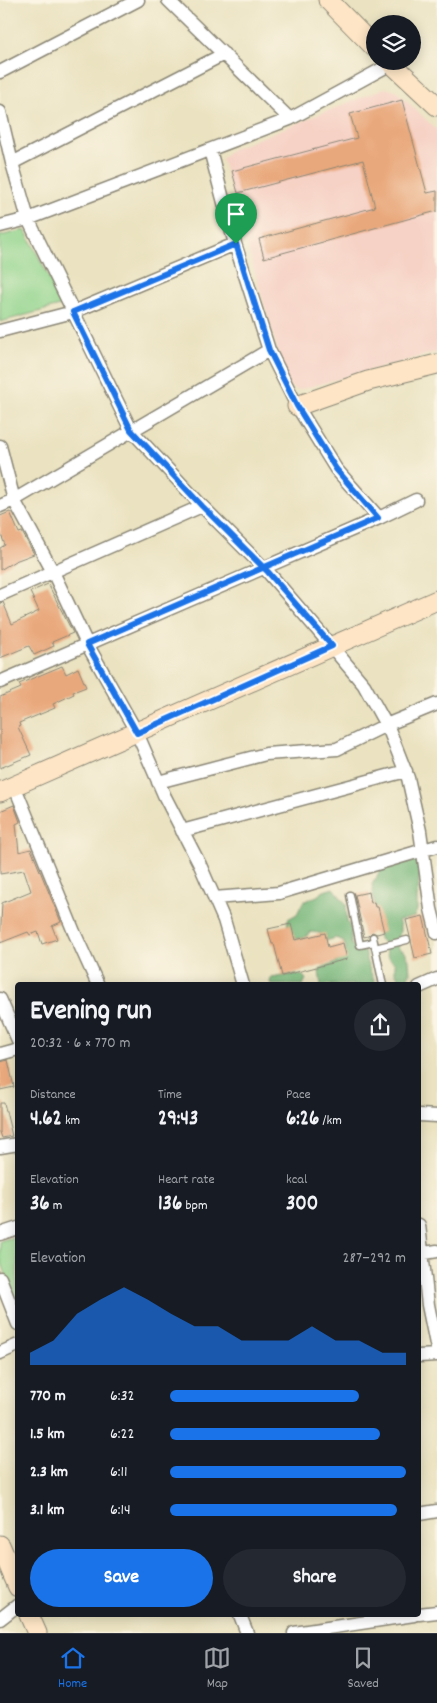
<!DOCTYPE html>
<meta charset="utf-8">
<style>
:root{--surface:#171b24;--page:#242831;--text:#f1f3f6;--muted:#9ea1a6;--line:#363941;--accent:#1a73e8}
body{margin:0;font-family:Dekko,sans-serif;background:var(--page);color:var(--text);height:100vh;display:flex;flex-direction:column;font-size:19px;white-space:nowrap}
*{box-sizing:border-box;margin:0}
p{font-size:16px;color:var(--muted)}
.icon{flex:none;width:28px;height:28px;fill:none;stroke:currentColor;stroke-width:2;stroke-linecap:round;stroke-linejoin:round}
.map{position:relative;flex:1;overflow:hidden}
.side{position:absolute;left:15px;top:982px;width:406px;height:635px;display:flex;flex-direction:column;background:var(--surface);border-radius:5px;box-shadow:0 2px 12px #0003}
.side>*{flex:none}
.tools{position:absolute;left:366px;top:15px;display:grid;gap:10px}
.tools a{display:grid;place-items:center;width:55px;height:55px;border-radius:50%;background:var(--surface);box-shadow:0 2px 12px #0003;font-size:25px}
.pin{position:absolute;display:grid;place-items:center;width:42px;height:42px;color:#fff;margin:-51px -21px;border-radius:50% 50% 50% 0;rotate:-45deg;box-shadow:0 0 5px #0007}
.pin .icon{rotate:45deg}
.round{display:grid;place-items:center;flex:none;width:52px;height:52px;border-radius:26px;background:var(--page)}
.headline{display:flex;align-items:center;justify-content:space-between;height:85px;padding:0 15px}
h1{font-size:28px;font-weight:700;line-height:38px}
.figures{display:grid;grid-template-columns:repeat(3,1fr);gap:8px;height:85px;padding:5px 15px}
.figures div{display:grid;align-content:center}
.figures b{font-size:21px;font-weight:700}
.figures small{font-size:14px;font-weight:400}
.figures p{font-size:14px}
.chart{height:140px;padding:10px 15px}
.chart p{display:flex;justify-content:space-between}
.chart svg{width:100%;height:90px;margin-top:5px;fill:var(--accent);opacity:.7}
.primary-button{display:flex;gap:10px;margin-top:auto;padding:10px 15px}
.primary-button a{flex:1;height:58px;border-radius:30px;background:var(--accent);color:#fff;font-size:20px;font-weight:700;line-height:58px;text-align:center}
.primary-button a+a{background:var(--page);color:var(--text)}
ul{padding:0 15px;list-style:none;font-size:16px}
li{display:grid;grid-template-columns:80px 60px 1fr;align-items:center;height:38px}
li i{height:12px;border-radius:6px;background:var(--accent)}
.menu{display:flex;justify-content:space-around;align-items:center;height:70px;border-top:1px solid var(--line);background:var(--surface);font-size:14px;color:var(--muted)}
.menu a{display:grid;justify-items:center;gap:2px}
.menu .active{color:var(--accent)}
.map>svg:first-child{display:block}
.built{fill:#f6d1c5}
.green{fill:#91d48c;stroke:#5e805c}
.forest{fill:#74b678;stroke:#507052}
.building{fill:#e9a87c}
.lines{fill:none;stroke-linecap:round;stroke-linejoin:round}
.lane-casing{stroke:#8a8676;stroke-width:9}
.street-casing{stroke:#8a8676;stroke-width:15}
.secondary-casing{stroke:#8a8676;stroke-width:21}
.lane{stroke:#fff;stroke-width:6}
.street{stroke:#fff;stroke-width:12}
.secondary{stroke:#fde5c5;stroke-width:19}
.route-casing{stroke:#fff;stroke-width:10}
.route{stroke:#1a73e8;stroke-width:6}
</style>
<div class="map">
<svg width="437" height="1633" viewBox="0 0 437 1633">
<rect width="100%" height="100%" fill="#fcf5e5"/>
<filter id="ink" filterUnits="userSpaceOnUse"><feTurbulence type="fractalNoise" baseFrequency=".02" numOctaves="2"/><feDisplacementMap in="SourceGraphic" scale="10" xChannelSelector="R" yChannelSelector="G"/><feConvolveMatrix kernelMatrix="1 2 1 2 8 2 1 2 1" color-interpolation-filters="sRGB"/></filter>
<filter id="wash" filterUnits="userSpaceOnUse"><feTurbulence type="fractalNoise" baseFrequency=".0096" numOctaves="4" result="noise"/><feDisplacementMap in="SourceGraphic" scale="20" xChannelSelector="R" yChannelSelector="G"/><feGaussianBlur stdDeviation="1.12" result="paint"/><feColorMatrix in="noise" values="0 0 0 0 0 0 0 0 0 0 0 0 0 0 0 0 0 1.4 0 .05"/><feComposite in="paint" operator="in"/></filter>
<g filter="url(#wash)">
<rect width="100%" height="100%" fill="#eae2c0"/>
<path class="built" d="M385,88l11,3 41,39v222l-139,38 -10,-4 -66,-227 8,-9z"/>
<path class="green" d="M25,230l38,75 -63,17v-86z
M17,1236h1l-1,67 -17,-45v-17z"/>
<path class="forest" d="M410,858l7,2 4,4 -4,34v12l-3,7 -16,4c5,9 -1,16 0,27l7,4 4,8 1,14 -4,5h-7l-4,-7v-8l-7,-7 -4,-14 -5,-4 -7,-55 5,-7 6,-12z
M333,888l13,16 1,17 4,9v14l6,6 9,2v8l9,23 -1,2h-53l-2,-14c7,-7 7,-4 14,-7 7,-3 10,-10 13,-16l-3,-7 -7,-3 -11,3 -5,-8 -9,-1 -7,6 -13,1 -4,-12 1,-8 9,-5 6,-12 14,-6 7,-5z
M296,974l6,1 4,4 -3,6h-31l-2,-2 1,-5z"/>
<g id="blocks">
<path class="building" d="M402,100l25,93 10,-2v20l-173,47 -5,-19 116,-32 -12,-47 -125,33 -6,-22 125,-33 -7,-24z
M10,512l9,21 3,-1 12,22 -19,7 -15,9v-22l5,-3 -5,-13v-16z
M48,584l25,49 -21,9 2,4 -20,9 -5,-9 -29,12v-55l3,-1 9,22 27,-13 -9,-19z
M62,666l4,8 12,-6 8,19 -13,5 1,2 -21,10 2,4 -36,15 1,3 -2,1 13,28 -31,13v-71l21,-9 -2,-4z
M14,805l6,17 -4,2 3,28 12,-3 30,73 -9,4 5,13 -15,5 -4,-12 -8,3 -2,-3 -28,11 2,-40 29,-12 -7,-21 -24,4v-63z
M369,892l2,11 3,-1 1,5h3l6,25 -7,2 -5,-2 -4,4 -4,1 -9,-42z
M423,916l9,38 -17,4 -9,-38z
M291,924l4,16 30,-7 3,14 15,-4 4,16 -65,17 -8,-32h-2l-4,-15z
M8,1060l6,27 -14,3v-28z
M0,1103h4l8,33 -10,2 -2,-6z"/>
</g>
</g>
<g filter="url(#ink)">
<use href="#blocks" fill-opacity="0" stroke="#8a8676" stroke-width="1"/>
<g class="lines">
<g class="lane-casing">
<path id="lane" d="M350,895l10,50 14,-3
M373,937l10,48
M375,948l32,-8"/>
</g>
<g class="street-casing">
<path id="street" d="M168,0l122,119
M0,72l138,-72
M0,112l12,51 16,56 103,211 71,76 66,66 48,56 48,57 26,47 18,46 12,53 11,78 6,24
M12,163l212,-109
M0,226l28,-7 262,-100 101,-55
M0,331l73,-19 162,-68
M0,446l14,54 39,72 34,72 50,89 28,64 35,68 24,55 19,65
M0,506l14,-6 255,-150
M379,518l37,-18
M0,595l202,-89
M0,682l379,-164 -43,-49 -39,-63 -28,-56 -34,-106 -25,-94
M158,782l108,-28 71,-5 49,-24 51,-21
M14,785l60,147 24,53
M182,831l224,-60
M214,898l65,-5 158,-47
M419,987l18,-8
M0,999l18,41
M0,1054l18,-5
M419,1115l18,1
M0,1147l18,-3
M419,1225l9,80 9,44
M0,1234l18,-6
M419,1254l18,-3
M0,1278l18,46
M0,1353l18,-8
M419,1356l18,-1
M419,1514l18,-3
M419,1614l18,-2
M240,1615l7,18
M0,1619l18,-14
M294,1633l120,-18"/>
</g>
<g class="secondary-casing">
<path id="secondary" d="M328,0l47,48
M389,61l48,45
M297,406l71,-25 69,-17
M0,792l437,-192
M0,1545l18,42
M29,1615l8,18"/>
</g>
<use href="#lane" class="lane"/>
<use href="#street" class="street"/>
<use href="#secondary" class="secondary"/>
</g>
</g>
<g class="lines" filter="url(#ink)">
<g class="route-casing">
<path id="route" d="M236,244l33,106 28,56 39,63 42,49 -291,126 50,89 195,-87 -64,-74 -66,-66 -71,-76 -58,-118 163,-68"/>
</g>
<use href="#route" class="route"/>
</g>
</svg>
<div class="tools">
<a><svg class="icon" aria-label="layers" viewBox="0 0 24 24"><path d="M12 4l9 5-9 5-9-5zM3 14l9 5 9-5"/></svg></a>
</div>
<div class="pin" style="left:236px;top:244px;background:#1e9e55"><svg class="icon" aria-label="arrive" viewBox="0 0 24 24"><path d="M6 21V4h12l-3 4 3 4H6"/></svg></div>
<section class="side">
<div class="headline"><div><h1>Evening run</h1><p>20:32 · 6 × 770 m</p></div><a class="round"><svg class="icon" aria-label="share" viewBox="0 0 24 24"><path d="M12 15V3M7 8l5-5 5 5M5 13v7h14v-7"/></svg></a></div>
<div class="figures">
<div><p>Distance</p><b>4.62<small> km</small></b></div>
<div><p>Time</p><b>29:43</b></div>
<div><p>Pace</p><b>6:26<small> /km</small></b></div>
</div>
<div class="figures">
<div><p>Elevation</p><b>36<small> m</small></b></div>
<div><p>Heart rate</p><b>136<small> bpm</small></b></div>
<div><p>kcal</p><b>300</b></div>
</div>
<div class="chart"><p><span>Elevation</span>287–292 m</p>
<svg viewBox="0 0 160 44" preserveAspectRatio="none"><path d="M0 44V38L10 32L20 19L30 12L40 6L50 12L60 19L70 25L80 25L90 32L100 32L110 32L120 25L130 32L140 32L150 38L160 38V44z"/></svg>
</div>
<ul>
<li><b>770 m</b>6:32<i style="width:80%"></i></li>
<li><b>1.5 km</b>6:22<i style="width:89%"></i></li>
<li><b>2.3 km</b>6:11<i style="width:100%"></i></li>
<li><b>3.1 km</b>6:14<i style="width:96%"></i></li>
</ul>
<div class="primary-button"><a>Save</a><a>Share</a></div>
</section>
</div>
<nav class="menu">
<a class="active"><svg class="icon" aria-label="home" viewBox="0 0 24 24"><path d="M3 11l9-7 9 7M6 9v11h12V9"/></svg>Home</a>
<a><svg class="icon" aria-label="map" viewBox="0 0 24 24"><path d="M3 6l6-2 6 2 6-2v14l-6 2-6-2-6 2zM9 4v14M15 6v14"/></svg>Map</a>
<a><svg class="icon" aria-label="saved" viewBox="0 0 24 24"><path d="M7 4h10v16l-5-4-5 4z"/></svg>Saved</a>
</nav>
